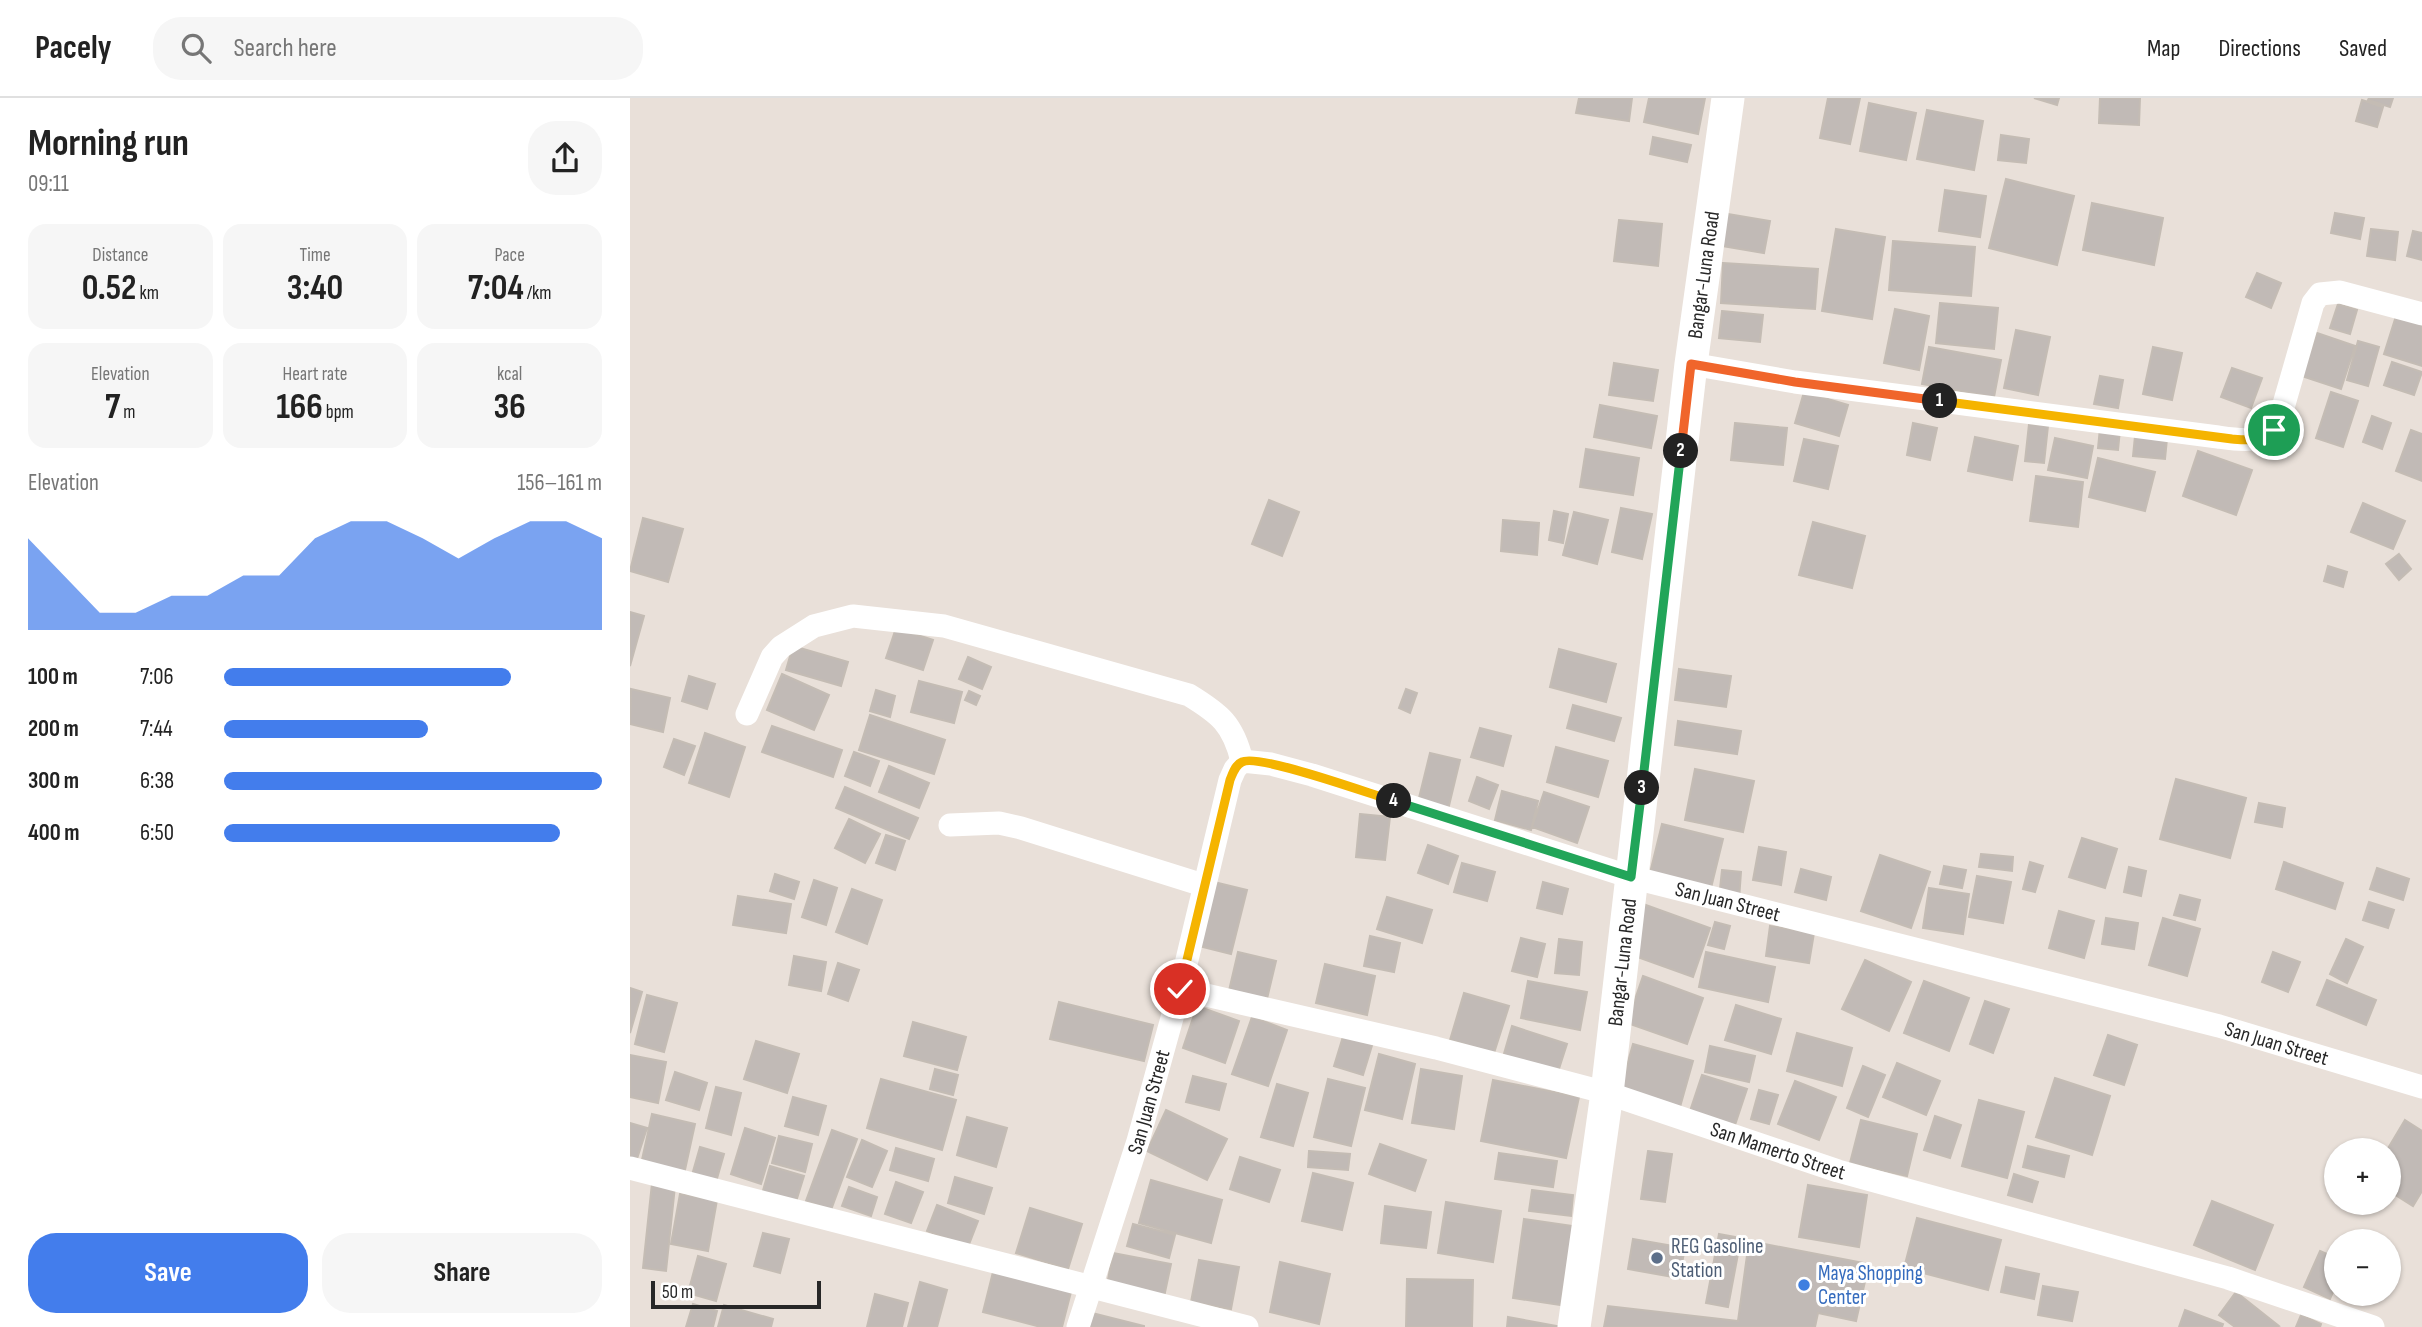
<!DOCTYPE html>
<meta charset="utf-8">
<style>
:root{--surface:#fff;--page:#f6f6f6;--text:#222;--muted:#767676;--line:#e0e0e0;--accent:#437dec}
body{margin:0;font-family:"Sofia Sans Condensed",sans-serif;background:var(--page);color:var(--text);height:100vh;display:flex;flex-direction:column;font-size:26px;white-space:nowrap}
*{box-sizing:border-box;margin:0}
p{font-size:23px;color:var(--muted)}
.icon{flex:none;width:38px;height:38px;fill:none;stroke:currentColor;stroke-width:2;stroke-linecap:round;stroke-linejoin:round}
.map{position:relative;flex:1;overflow:hidden}
.details{display:flex;flex-direction:column;background:var(--surface);width:630px}
.details>*{flex:none}
.tools{position:absolute;left:1694px;top:1040px;display:grid;gap:14px}
.tools a{display:grid;place-items:center;width:77px;height:77px;border-radius:50%;background:var(--surface);box-shadow:0 2px 5px #0004;font-size:35px}
.scale{position:absolute;left:21px;bottom:18px;width:170px;box-sizing:border-box;padding-left:7px;border:4px solid #272727;border-top:0;font-size:19px;line-height:24px;white-space:nowrap;color:#272727;-webkit-text-stroke:5px #fff;paint-order:stroke}
.pin{position:absolute;display:grid;place-items:center;width:60px;height:60px;color:#fff;margin:-30px;border:4px solid #fff;border-radius:50%;box-shadow:0 2px 7px #0007}
.km{position:absolute;width:35px;height:35px;margin:-18px;border-radius:50%;background:#222;color:#fff;font-size:19px;line-height:35px;text-align:center}
.round{display:grid;place-items:center;flex:none;width:74px;height:74px;border-radius:28px;background:var(--page)}
.headline{display:flex;align-items:center;justify-content:space-between;height:119px;padding:0 28px}
h1{font-size:38px;font-weight:700;line-height:52px}
.stats{display:grid;grid-template-columns:repeat(3,1fr);gap:10px;height:119px;padding:7px 28px}
.stats div{display:grid;align-content:center;border-radius:18px;background:var(--page);text-align:center}
.stats b{font-size:35px;font-weight:700}
.stats small{font-size:19px;font-weight:400}
.stats p{font-size:19px}
.chart{height:196px;padding:14px 28px}
.chart p{display:flex;justify-content:space-between}
.chart svg{width:100%;height:126px;margin-top:7px;fill:var(--accent);opacity:.7}
.primary-button{display:flex;gap:14px;margin-top:auto;padding:14px 28px}
.primary-button a{flex:1;height:80px;border-radius:28px;background:var(--accent);color:#fff;font-size:28px;font-weight:700;line-height:80px;text-align:center}
.primary-button a+a{background:var(--page);color:var(--text)}
ul{padding:0 28px;list-style:none;font-size:23px}
li{display:grid;grid-template-columns:112px 84px 1fr;align-items:center;height:52px}
li i{height:18px;border-radius:9px;background:var(--accent)}
header{display:flex;align-items:center;gap:42px;box-sizing:border-box;height:98px;padding:0 35px;background:var(--surface);border-bottom:2px solid var(--line)}
header strong{font-size:33px}
nav{display:flex;gap:38px;margin-inline-start:auto;font-size:24px}
.search{width:490px;height:63px;background:var(--page);display:flex;align-items:center;gap:18px;box-sizing:border-box;padding:0 24px;border-radius:28px;color:var(--muted);font-size:26px}
main{display:flex;flex:1;min-height:0}
.map>svg:first-child{display:block}
.building{fill:#c1bab6;stroke:#c4bcb4;stroke-width:2}
.lines{fill:none;stroke-linecap:round;stroke-linejoin:round}
.minor{stroke:#fff;stroke-width:23}
.secondary{stroke:#fff;stroke-width:33}
.split-1-casing{stroke:#fff;stroke-width:14}
.split-2-casing{stroke:#fff;stroke-width:14}
.split-3-casing{stroke:#fff;stroke-width:14}
.split-4-casing{stroke:#fff;stroke-width:14}
.split-5-casing{stroke:#fff;stroke-width:14}
.split-1{stroke:#f5b400;stroke-width:9}
.split-2{stroke:#f0652b;stroke-width:9}
.split-3{stroke:#22a559;stroke-width:9}
.split-4{stroke:#22a559;stroke-width:9}
.split-5{stroke:#f5b400;stroke-width:9}
.service-dot{fill:#5c6f8a;stroke:#fff;stroke-width:2.5}
.shop-dot{fill:#3f7fe0;stroke:#fff;stroke-width:2.5}
.labels{text-anchor:middle;dominant-baseline:central;stroke-width:6;stroke-linejoin:round;paint-order:stroke}
.street-label{font-size:21px;fill:#272727;stroke:#fff}
.service-label{font-size:21px;fill:#4e5e75;stroke:#fff;text-anchor:start}
.shop-label{font-size:21px;fill:#366cbe;stroke:#fff;text-anchor:start}
</style>
<header>
<strong>Pacely</strong>
<div class="search"><svg class="icon" aria-label="search" viewBox="0 0 24 24"><circle cx="10" cy="10" r="6"/><path d="M15 15l6 6"/></svg>Search here</div>
<nav><a>Map</a><a>Directions</a><a>Saved</a></nav>
</header>
<main>
<section class="details">
<div class="headline"><div><h1>Morning run</h1><p>09:11</p></div><a class="round"><svg class="icon" aria-label="share" viewBox="0 0 24 24"><path d="M12 15V3M7 8l5-5 5 5M5 13v7h14v-7"/></svg></a></div>
<div class="stats">
<div><p>Distance</p><b>0.52<small> km</small></b></div>
<div><p>Time</p><b>3:40</b></div>
<div><p>Pace</p><b>7:04<small> /km</small></b></div>
</div>
<div class="stats">
<div><p>Elevation</p><b>7<small> m</small></b></div>
<div><p>Heart rate</p><b>166<small> bpm</small></b></div>
<div><p>kcal</p><b>36</b></div>
</div>
<div class="chart"><p><span>Elevation</span>156–161 m</p>
<svg viewBox="0 0 160 44" preserveAspectRatio="none"><path d="M0 44V12L10 25L20 38L30 38L40 32L50 32L60 25L70 25L80 12L90 6L100 6L110 12L120 19L130 12L140 6L150 6L160 12V44z"/></svg>
</div>
<ul>
<li><b>100 m</b>7:06<i style="width:76%"></i></li>
<li><b>200 m</b>7:44<i style="width:54%"></i></li>
<li><b>300 m</b>6:38<i style="width:100%"></i></li>
<li><b>400 m</b>6:50<i style="width:89%"></i></li>
</ul>
<div class="primary-button"><a>Save</a><a>Share</a></div>
</section>
<div class="map">
<svg width="1792" height="1229" viewBox="0 0 1792 1229">
<rect width="100%" height="100%" fill="#e9e0d9"/>
<path class="building" d="M949,0h53l-3,23 -53,-8z
M1019,0h56l-7,36 -54,-12z
M1198,0h32l-10,46 -30,-6z
M1404,0h25l-2,7z
M1470,0h40l-1,27 -40,-2z
M1739,0h24l-3,9 -22,-7z
M1732,2l21,7 -6,20 -21,-6z
M1239,5l47,10 -10,47 -46,-9z
M1297,12l56,11 -9,49 -57,-11z
M1371,37l28,4 -3,24 -28,-3z
M1023,39l38,8 -4,17 -37,-8z
M1376,81l68,17 -17,69 -68,-17z
M1315,92l41,6 -6,41 -41,-6z
M1462,105l71,15 -9,47 -71,-15z
M1092,115l48,8 -6,32 -48,-8z
M1705,115l29,5 -4,21 -29,-6z
M989,122l43,4 -4,42 -44,-5z
M1206,131l49,8 -13,82 -50,-8z
M1741,131l27,3 -3,28 -28,-4z
M1783,133l9,2v27l-15,-4z
M1263,143l82,6 -4,49 -82,-6z
M1093,165l95,6 -3,40 -94,-6z
M1627,175l24,10 -10,25 -25,-11z
M1310,205l58,5 -4,41 -58,-6z
M1708,206l19,6 -7,24 -20,-6z
M1265,211l34,7 -10,54 -35,-7z
M1092,213l41,4 -3,27 -41,-4z
M1766,218l26,9v41l-38,-12z
M1386,232l34,7 -12,58 -34,-7z
M1687,235l38,13 -14,43 -39,-13z
M1728,243l21,6 -11,39 -21,-6z
M1299,249l72,13 -7,37 -72,-13z
M1523,249l29,6 -10,47 -29,-6z
M1762,264l30,10 -8,23 -30,-10z
M984,265l44,7 -5,31 -44,-6z
M1602,270l30,10 -11,30 -30,-11z
M1470,278l23,4 -5,28 -24,-4z
M1174,294l44,13 -9,31 -44,-13z
M1701,294l27,9 -15,46 -27,-9z
M970,307l57,11 -6,32 -57,-11z
M1742,318l19,7 -9,26 -19,-7z
M1105,325l52,5 -4,37 -52,-5z
M1283,325l24,5 -7,32 -23,-5z
M1399,326l19,2 -4,37 -19,-2z
M1470,330l20,2 -2,20 -20,-2z
M1781,332l11,4v47l-26,-10z
M1505,338l32,3 -2,20 -32,-3z
M1345,339l43,9 -6,34 -44,-9z
M1425,340l38,8 -6,32 -39,-8z
M1174,341l34,7 -10,43 -34,-8z
M956,351l53,9 -6,37 -53,-8z
M1568,353l54,19 -16,45 -53,-19z
M1468,360l57,14 -10,39 -56,-14z
M1406,378l47,6 -5,45 -48,-6z
M639,402l30,12 -17,44 -30,-12z
M1733,405l42,18 -12,28 -42,-17z
M991,410l31,6 -10,45 -30,-7z
M924,413l14,3 -5,29 -14,-3z
M944,414l34,8 -11,44 -34,-9z
M13,420l40,11 -15,53 -38,-11z
M873,422l36,3 -2,32 -36,-4z
M1183,424l52,14 -13,52 -53,-13z
M1769,456l12,15 -12,11 -13,-16z
M1698,468l19,6 -4,15 -19,-6z
M0,514l14,4 -14,50z
M266,530l37,12 -10,30 -37,-12z
M163,548l55,16 -7,24 -55,-16z
M929,551l57,15 -10,38 -56,-15z
M338,559l23,10 -9,22 -23,-10z
M1049,571l52,7 -5,31 -51,-7z
M152,576l47,21 -15,35 -47,-20z
M59,578l26,8 -8,25 -25,-8z
M289,583l43,11 -8,31 -43,-11z
M1,591l39,9 -7,34 -33,-8z
M776,591l11,4 -7,20 -11,-5z
M246,592l19,6 -5,21 -20,-6z
M339,593l11,5 -4,9 -11,-5z
M943,607l48,13 -7,23 -47,-13z
M240,617l75,25 -11,34 -75,-24z
M1048,623l63,10 -4,23 -62,-9z
M142,628l70,24 -9,27 -71,-25z
M850,630l31,8 -8,30 -32,-9z
M75,635l40,14 -16,50 -40,-14z
M44,641l21,7 -11,29 -20,-8z
M926,649l52,14 -10,36 -51,-15z
M224,654l25,9 -9,25 -25,-10z
M800,655l30,7 -13,54 -30,-8z
M259,668l40,17 -10,25 -40,-16z
M1065,671l59,12 -11,51 -58,-12z
M847,679l21,8 -9,24 -20,-8z
M1546,681l70,19 -16,60 -70,-19z
M215,689l73,31 -9,21 -73,-31z
M872,693l36,10 -7,29 -36,-10z
M914,694l45,15 -12,36 -45,-16z
M1629,705l26,5 -3,19 -27,-5z
M730,716l30,3 -5,43 -29,-3z
M219,721l31,15 -15,29 -30,-15z
M1032,726l61,15 -12,49 -61,-15z
M256,737l19,6 -10,29 -19,-7z
M1452,740l35,11 -12,39 -36,-11z
M798,747l30,11 -10,28 -30,-11z
M1129,749l27,5 -5,33 -28,-5z
M1351,756l32,3 -1,14 -33,-4z
M1250,757l50,17 -19,56 -50,-17z
M1400,764l13,4 -8,26 -12,-3z
M1654,764l59,21 -8,26 -59,-20z
M832,765l33,9 -8,29 -33,-9z
M1314,768l22,4 -4,18 -22,-4z
M1499,769l17,4 -5,25 -17,-4z
M1747,770l32,11 -6,21 -33,-11z
M1171,771l30,8 -5,23 -31,-8z
M1092,772l19,2 -2,28 -20,-2z
M145,776l24,8 -5,17 -24,-8z
M1347,778l34,6 -8,41 -34,-6z
M184,782l23,8 -11,37 -24,-8z
M584,784l33,8 -16,64 -32,-8z
M913,784l25,7 -6,25 -25,-6z
M1299,790l40,6 -6,40 -40,-6z
M222,791l30,11 -15,44 -31,-12z
M1550,797l20,5 -5,20 -21,-5z
M108,798l53,8 -5,29 -53,-8z
M757,799l45,13 -10,33 -45,-14z
M1739,804l25,8 -6,18 -25,-8z
M1013,806l67,24 -17,49 -67,-24z
M1429,813l35,10 -10,37 -35,-10z
M1476,820l32,5 -4,26 -32,-5z
M1533,820l37,11 -13,47 -38,-11z
M1085,824l15,4 -6,23 -16,-4z
M1140,828l44,7 -5,30 -43,-7z
M740,838l30,7 -6,29 -30,-6z
M891,840l24,6 -8,33 -25,-6z
M929,841l23,3 -3,33 -24,-2z
M1716,841l17,8 -16,36 -17,-9z
M608,854l38,9 -10,42 -38,-8z
M1076,854l69,15 -7,35 -69,-15z
M1643,854l27,10 -12,30 -26,-10z
M164,858l32,6 -5,29 -32,-6z
M1235,862l46,22 -22,49 -47,-22z
M208,865l21,7 -11,31 -20,-7z
M695,866l50,12 -8,39 -51,-12z
M1013,878l60,22 -16,46 -60,-21z
M1697,882l49,20 -10,25 -49,-20z
M898,883l59,11 -7,38 -59,-12z
M1294,883l45,17 -20,53 -45,-18z
M0,890l12,4 -12,41z
M834,895l45,13 -15,47 -44,-13z
M17,897l30,8 -13,49 -29,-8z
M1355,903l24,8 -16,44 -23,-9z
M429,904l94,23 -9,36 -94,-22z
M1106,907l45,14 -10,35 -46,-14z
M567,908l42,15 -14,42 -42,-15z
M622,919l35,13 -19,56 -36,-12z
M283,924l53,15 -9,33 -53,-14z
M882,928l55,18 -10,31 -54,-18z
M715,932l29,9 -11,36 -29,-9z
M1167,935l55,15 -10,38 -55,-15z
M1478,937l29,10 -13,40 -30,-10z
M126,943l43,13 -12,39 -43,-14z
M1003,946l60,17 -13,46 -60,-17z
M1080,948l45,10 -6,26 -44,-10z
M749,956l36,10 -13,55 -37,-9z
M0,957l36,7 -8,41 -28,-6z
M1267,965l43,18 -14,34 -43,-18z
M1233,968l22,9 -17,42 -21,-9z
M305,971l23,6 -5,20 -23,-6z
M791,971l41,7 -8,53 -42,-6z
M45,974l32,11 -8,27 -33,-10z
M1072,977l45,14 -12,36 -45,-14z
M563,978l33,8 -7,26 -33,-8z
M1425,980l55,18 -18,59 -56,-18z
M251,981l75,21 -14,50 -75,-22z
M698,981l37,9 -14,58 -37,-9z
M863,982l86,17 -13,61 -85,-17z
M1165,983l41,16 -17,43 -41,-16z
M647,986l31,9 -15,53 -32,-9z
M86,989l25,6 -10,42 -25,-7z
M1129,992l19,5 -9,29 -18,-5z
M163,999l33,9 -8,29 -33,-9z
M1349,1002l45,12 -17,66 -45,-12z
M536,1012l61,29 -20,41 -60,-29z
M22,1016l43,10 -12,55 -43,-10z
M1305,1018l26,9 -11,33 -26,-8z
M337,1019l40,11 -11,39 -39,-12z
M1231,1022l56,14 -10,42 -57,-13z
M1775,1022l17,11v60l-9,15 -24,-15 -2,-41z
M0,1025l17,5 -12,37 -5,-2z
M115,1030l30,10 -14,46 -30,-10z
M202,1032l25,9 -26,71 -25,-9z
M149,1038l33,8 -7,28 -33,-9z
M232,1042l25,11 -15,36 -25,-10z
M750,1046l46,16 -11,31 -46,-17z
M1398,1048l41,10 -5,21 -41,-10z
M70,1049l24,7 -8,28 -24,-7z
M266,1050l38,11 -6,22 -38,-11z
M679,1053l41,3 -2,16 -40,-3z
M1018,1053l24,3 -7,48 -24,-3z
M869,1055l58,8 -4,26 -58,-8z
M610,1059l40,13 -11,32 -39,-13z
M140,1068l34,10 -9,29 -33,-11z
M683,1075l40,10 -11,47 -40,-9z
M1384,1076l24,8 -6,20 -24,-7z
M325,1079l37,11 -8,26 -36,-11z
M521,1082l71,20 -11,43 -72,-20z
M266,1084l27,10 -12,31 -26,-9z
M22,1085l23,3 -9,85 -23,-3z
M1178,1087l59,10 -8,52 -60,-10z
M219,1089l28,10 -6,19 -29,-10z
M902,1092l41,5 -2,21 -42,-5z
M50,1096l37,6 -9,51 -37,-7z
M1582,1103l61,24 -18,45 -61,-25z
M816,1104l55,9 -8,51 -55,-9z
M307,1107l41,16 -10,26 -41,-16z
M755,1108l46,6 -5,36 -45,-5z
M400,1110l52,16 -14,45 -52,-16z
M1287,1120l84,22 -13,50 -84,-22z
M894,1121l49,7 -12,79 -48,-7z
M503,1126l42,11 -6,23 -42,-12z
M133,1135l26,6 -9,34 -26,-7z
M1089,1136l22,4 -13,69 -22,-4z
M1003,1141l52,9 -6,30 -51,-9z
M1119,1143l120,23 -13,57 -38,-8 -3,14h-211l4,-21 130,15z
M1690,1153l16,7v27l-6,14 -26,-12z
M483,1155l58,11 -7,33 -57,-12z
M68,1158l28,8 -10,37 -28,-8z
M569,1162l40,7 -8,42 -40,-7z
M650,1164l50,12 -11,50 -49,-12z
M1376,1169l33,7 -5,25 -33,-7z
M363,1174l78,20 -9,35h-21l-58,-15z
M777,1181l66,1 -1,47h-66z
M290,1184l27,8 -10,37h-29z
M1413,1188l35,6 -6,29 -34,-6z
M1606,1194l43,34 -2,1h-42l-16,-12z
M245,1196l33,9 -6,24h-35z
M63,1206l24,7 -4,16h-27z
M94,1207l49,14 -2,8h-53z
M1555,1212l38,14 -1,3h-43z
M462,1215l52,13v1h-56z
M1671,1217l20,9 -1,3h-24z
M878,1219l49,9v1h-50z"/>
<g class="lines">
<g class="minor">
<path d="M1061,266l104,18 423,55c22,3 45,7 60,-12l35,-122 7,-9 20,-2 82,22"/>
<path d="M117,616l25,-57 9,-10 33,-21 39,-10 91,10 245,69c31,19 44,29 53,66"/>
<path d="M320,727l49,-2 22,5 182,57"/>
<path id="s1" d="M550,891l256,59 171,45 231,78 390,107 145,49"/>
<path d="M0,1070l617,159"/>
<path id="s2" d="M448,1229l60,-186 42,-152 50,-209 5,-11 7,-8 29,3 41,11 319,102 588,149 203,61"/>
</g>
<path class="secondary" id="s3" d="M944,1229l33,-234 84,-729 37,-266"/>
</g>
<g class="lines">
<g class="split-1-casing">
<path id="split-1" d="M1310,303l292,38c14,1 31,3 42,-9"/>
</g>
<g class="split-2-casing">
<path id="split-2" d="M1051,353l10,-87 104,18 145,19"/>
</g>
<g class="split-3-casing">
<path id="split-3" d="M1012,690l39,-337"/>
</g>
<g class="split-4-casing">
<path id="split-4" d="M764,703l237,76 11,-89"/>
</g>
<g class="split-5-casing">
<path id="split-5" d="M550,891l50,-209c3,-7 5,-15 12,-18 16,-9 128,32 152,39"/>
</g>
<use href="#split-1" class="split-1"/>
<use href="#split-2" class="split-2"/>
<use href="#split-3" class="split-3"/>
<use href="#split-4" class="split-4"/>
<use href="#split-5" class="split-5"/>
</g>
<circle class="service-dot" cx="1027" cy="1160" r="7"/>
<circle class="shop-dot" cx="1174" cy="1187" r="7"/>
<g class="labels">
<g class="street-label">
<text stroke="none"><textPath href="#s3" startOffset="1060">Bangar-Luna Road</textPath></text>
<text stroke="none"><textPath href="#s2" startOffset="1097">San Juan Street</textPath></text>
<text stroke="none"><textPath href="#s3" startOffset="368">Bangar-Luna Road</textPath></text>
<text stroke="none"><textPath href="#s2" startOffset="1664">San Juan Street</textPath></text>
<text stroke="none"><textPath href="#s2" startOffset="236">San Juan Street</textPath></text>
<text stroke="none"><textPath href="#s1" startOffset="620">San Mamerto Street</textPath></text>
</g>
<g class="service-label">
<text x="1041" y="1148">REG Gasoline<tspan x="1041" dy="24">Station</tspan></text>
</g>
<g class="shop-label">
<text x="1188" y="1175">Maya Shopping<tspan x="1188" dy="24">Center</tspan></text>
</g>
</g>
</svg>
<div class="tools">
<a>+</a>
<a>−</a>
</div>
<div class="scale">50 m</div>
<div class="pin" style="left:1644px;top:332px;background:#1e9e55"><svg class="icon" aria-label="arrive" viewBox="0 0 24 24"><path d="M6 21V4h12l-3 4 3 4H6"/></svg></div>
<div class="pin" style="left:550px;top:891px;background:#d93025"><svg class="icon" aria-label="check" viewBox="0 0 24 24"><path d="M5 12l5 5 9-10"/></svg></div>
<b class="km" style="left:1310px;top:303px">1</b>
<b class="km" style="left:1051px;top:353px">2</b>
<b class="km" style="left:1012px;top:690px">3</b>
<b class="km" style="left:764px;top:703px">4</b>
</div>
</main>
